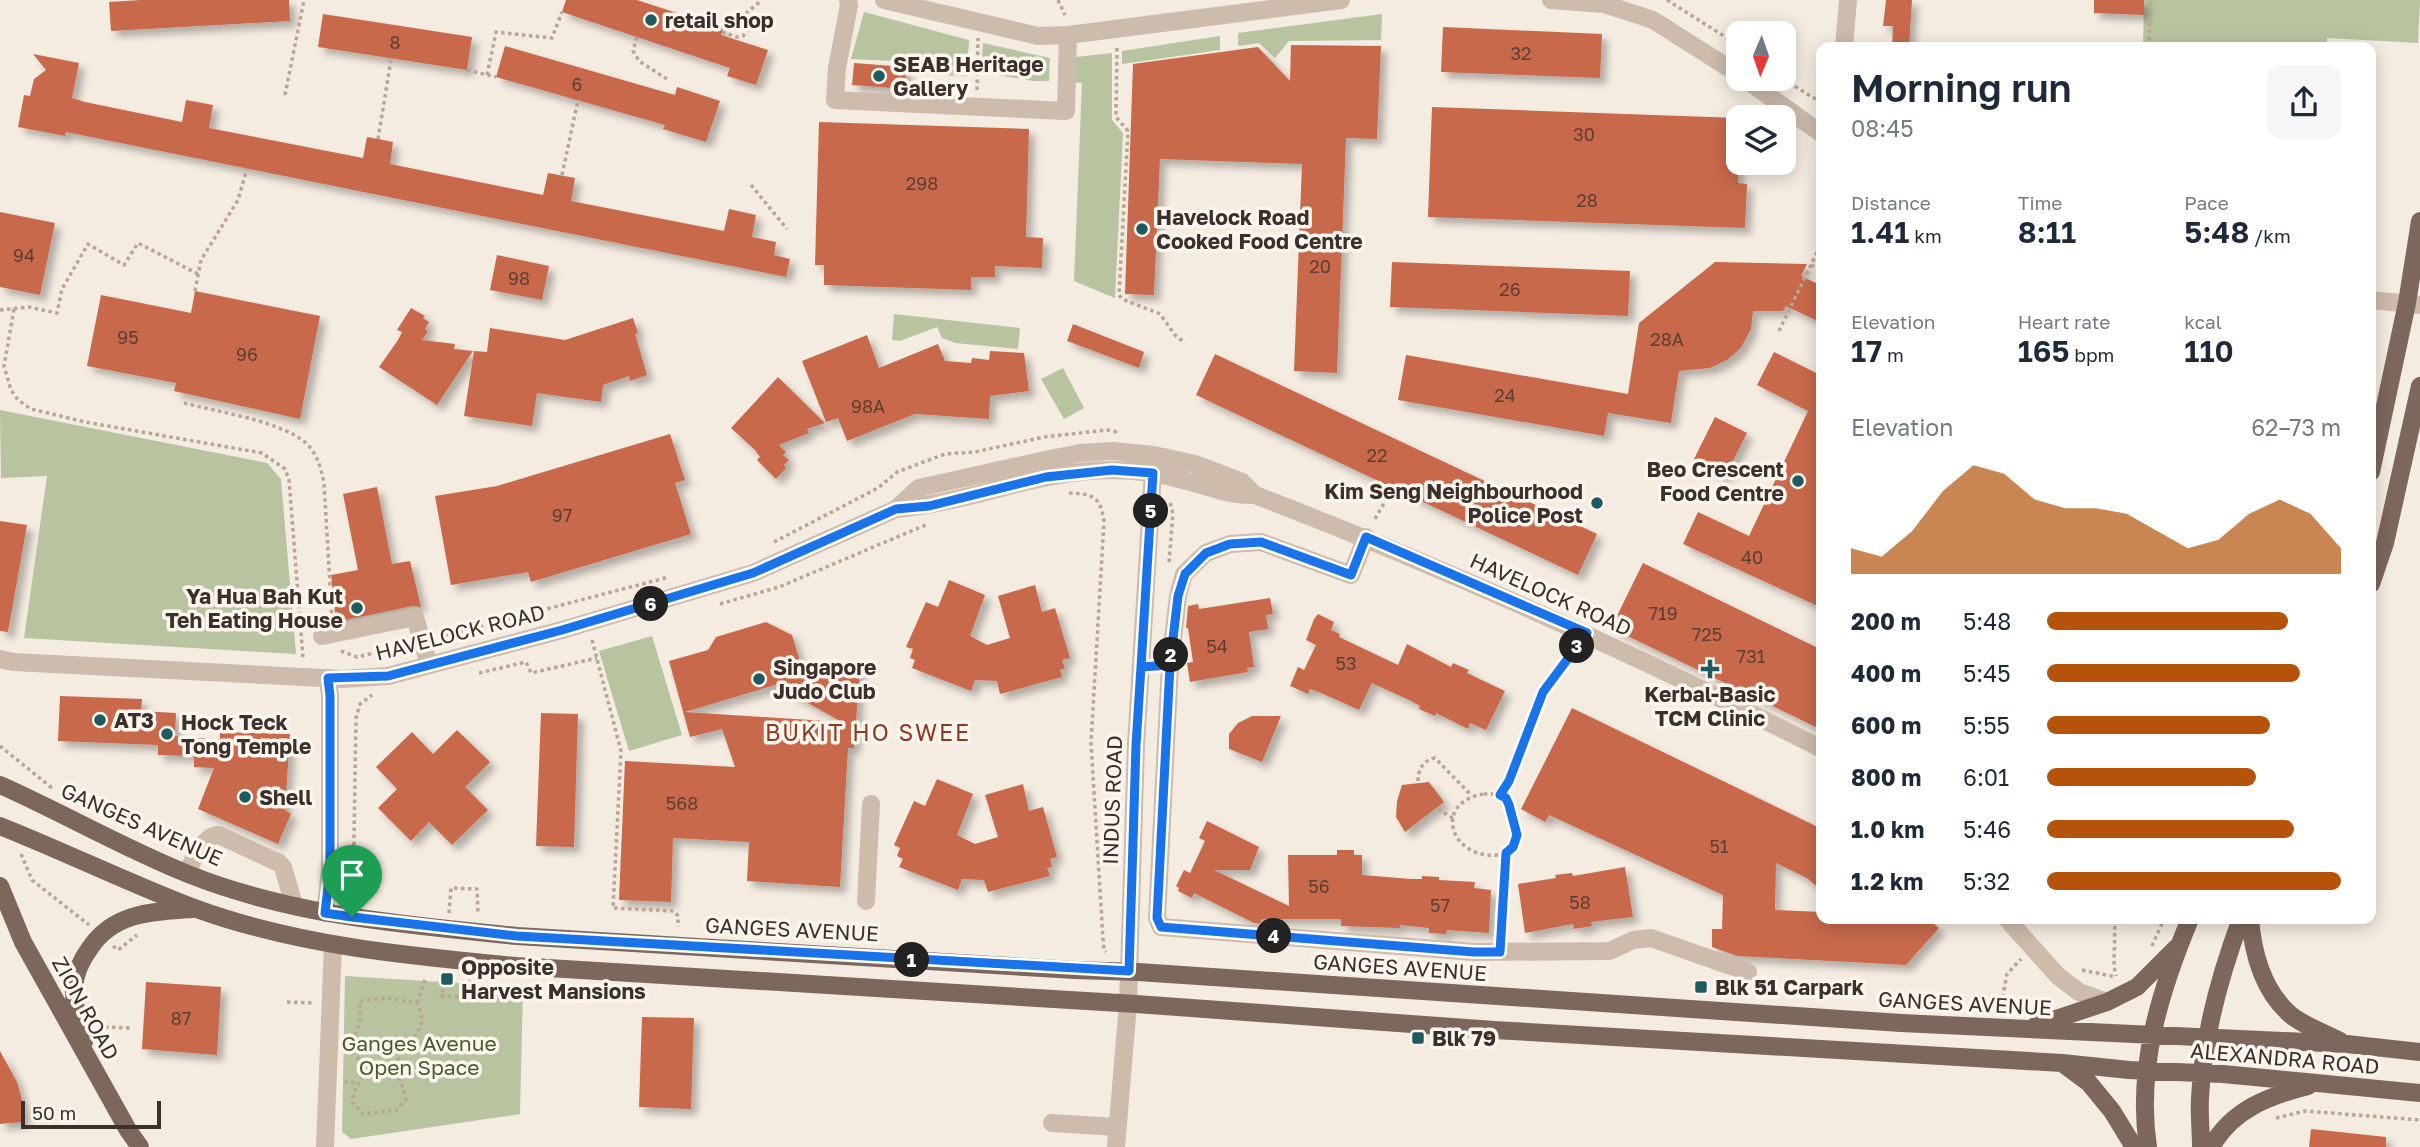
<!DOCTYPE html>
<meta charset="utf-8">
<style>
:root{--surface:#fff;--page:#f6f6f7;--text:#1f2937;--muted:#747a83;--accent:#b45309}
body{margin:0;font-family:"Golos Text",sans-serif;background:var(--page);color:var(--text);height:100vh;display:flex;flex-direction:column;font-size:26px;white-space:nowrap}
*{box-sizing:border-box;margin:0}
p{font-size:23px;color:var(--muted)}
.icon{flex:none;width:38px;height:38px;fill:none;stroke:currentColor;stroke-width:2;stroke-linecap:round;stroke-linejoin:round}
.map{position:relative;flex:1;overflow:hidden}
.panel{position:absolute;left:1816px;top:42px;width:560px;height:882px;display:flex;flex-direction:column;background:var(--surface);border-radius:14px;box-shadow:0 4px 18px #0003}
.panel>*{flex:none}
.needle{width:46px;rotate:182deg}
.tools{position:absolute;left:1726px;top:21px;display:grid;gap:14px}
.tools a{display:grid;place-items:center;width:70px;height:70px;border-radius:14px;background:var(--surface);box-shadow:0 4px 18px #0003;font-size:35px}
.scale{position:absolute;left:21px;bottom:18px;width:140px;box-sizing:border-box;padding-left:7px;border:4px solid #3b302b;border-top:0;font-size:19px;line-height:24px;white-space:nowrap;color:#3b302b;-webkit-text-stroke:5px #fbf5ee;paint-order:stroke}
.pin{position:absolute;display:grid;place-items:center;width:60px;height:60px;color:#fff;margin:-72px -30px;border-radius:50% 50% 50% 0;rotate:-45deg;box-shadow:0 0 7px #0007}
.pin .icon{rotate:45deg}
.km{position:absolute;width:35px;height:35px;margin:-18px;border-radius:50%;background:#222;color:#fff;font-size:19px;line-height:35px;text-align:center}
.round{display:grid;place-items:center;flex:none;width:74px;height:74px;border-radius:14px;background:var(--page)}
.summary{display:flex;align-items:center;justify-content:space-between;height:119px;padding:0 35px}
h1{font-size:38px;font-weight:600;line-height:52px}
.metrics{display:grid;grid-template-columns:repeat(3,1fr);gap:10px;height:119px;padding:7px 35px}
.metrics div{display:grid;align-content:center}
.metrics b{font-size:30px;font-weight:600}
.metrics small{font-size:19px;font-weight:400}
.metrics p{font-size:19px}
.chart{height:196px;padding:14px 35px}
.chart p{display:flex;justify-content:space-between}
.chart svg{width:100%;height:126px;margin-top:7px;fill:var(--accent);opacity:.7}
ul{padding:0 35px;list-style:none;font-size:23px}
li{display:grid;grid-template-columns:112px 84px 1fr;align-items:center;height:52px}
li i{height:18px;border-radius:9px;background:var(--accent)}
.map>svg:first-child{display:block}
.green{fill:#b8c4a0}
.building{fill:#c8694b;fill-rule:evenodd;filter:url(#shadow)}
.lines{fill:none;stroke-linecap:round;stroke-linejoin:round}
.path{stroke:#b9a596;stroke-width:3.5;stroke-dasharray:3.5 3.5;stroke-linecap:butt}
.minor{stroke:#cdbbac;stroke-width:18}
.major{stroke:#7d675c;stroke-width:18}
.route-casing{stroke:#fff;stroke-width:14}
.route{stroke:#1a73e8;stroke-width:9}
.poi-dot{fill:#1f5a5e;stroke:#fbf5ee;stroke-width:2.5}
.labels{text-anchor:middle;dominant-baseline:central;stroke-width:7;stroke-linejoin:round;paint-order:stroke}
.number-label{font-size:18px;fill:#5e3e33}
.poi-label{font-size:21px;font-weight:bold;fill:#3b302b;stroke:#fbf5ee;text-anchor:start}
.street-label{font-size:21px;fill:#3b302b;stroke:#fbf5ee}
.park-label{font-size:21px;fill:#4a5a2e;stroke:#fbf5ee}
.neighbourhood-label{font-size:23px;letter-spacing:2px;fill:#8c3b22;stroke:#fbf5ee}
</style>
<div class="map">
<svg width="2420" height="1147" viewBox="0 0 2420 1147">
<defs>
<filter id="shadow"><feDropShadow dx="6" dy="6" stdDeviation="3.5" flood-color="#0004"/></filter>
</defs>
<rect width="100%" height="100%" fill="#f4ebe1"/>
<path class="green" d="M2144,0h276l-2,43 -91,-5v9h-184z
M864,12l105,28 -2,36 -52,-2 -2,-12 -62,-3z
M1382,14l-1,26 -92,1 -14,17 -16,-15 -21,3v-13z
M1220,36v14l-98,14v-13z
M983,43l67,15 -1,23h-16l-52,-9z
M1112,53v67l11,13 -8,165 -41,-17 8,-198 -8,-1 2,-25z
M894,314l126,14 -2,21 -63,-6 -13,-5 -5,-11 -37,14 -8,-1z
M1063,368l21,40 -20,11 -23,-40z
M0,410l267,53 14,16 15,175 -272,-16 23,-162 -46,2z
M652,636l30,99 -53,16 -30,-100z
M345,976l178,11 -3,127 -169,25 -9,-7z"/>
<path class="building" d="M141,0h148l1,21 -179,10 -2,-29z
M566,0h71l86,28 -2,7 47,15 -12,35 -29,-9 3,-8 -168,-56z
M1886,0h26l-3,47h-17l1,-21h-10z
M2094,0h50v15l-50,-2z
M323,14l149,23 -5,33 -149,-23z
M1443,27l159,7 -2,44 -159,-6z
M1291,45l90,1 -4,93 -31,-1 -9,235 -43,-2 8,-207 -142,-5 -6,136 -29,-1 8,-230 125,-17 32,34z
M505,46l170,49 2,-8 43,14 -14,41 -43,-13 2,-4 -169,-48z
M33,54l46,9 -7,35 13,4 97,20 4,-22 27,5 -4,23 154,30 4,-21 11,2 15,3 -3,22 153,31 5,-22 27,5 -4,23 153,30 5,-22 27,6 -4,22 24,5 -2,13 16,4 -4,18 -720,-145 -1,4 -47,-9 6,-32 6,1 4,-17 12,-9z
M854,63l52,4 -1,22 -53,-4z
M1432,107l306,11v65l9,1 -2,44 -317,-11z
M819,122l210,7 -3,108 17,1 -1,30 -47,-2v11h-24v13l-147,-5v-20h-9z
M0,212l55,11 -15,72 -40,-8z
M497,255l52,11 -7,34 -52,-10z
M1392,262l238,9 -2,45 -238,-9z
M1715,262l92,2 -6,12 21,10v37l-36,-17 -3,5h-30l-2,18 -10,19 -14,12 -17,8 -31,3 -8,52 -63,-10 -4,23 -206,-36 8,-45 222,39 11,-71z
M195,291l125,25 -20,103 -126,-28 2,-8 -89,-17 14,-71 90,18z
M411,308l14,8 -2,2 6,4 -4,7 3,2 -6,9 33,4 -1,5 19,2 -36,54 -58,-38 19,-27 4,-8 -5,-2z
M633,318l5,15 -3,1 12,41 -17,6 -1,-5 -26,9 -2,17 -64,-9 -5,33 -68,-10 10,-65 13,1 3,-24 75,12z
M1073,324l71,28 -5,16 -72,-27z
M867,335l12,33 59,-24 7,17 26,2 1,-5 17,2 1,-9 34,2 5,38 -39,5 -1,23 -74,-5 -68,27 -9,-23 -12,4 -24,-61z
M1774,352l48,24v232l-139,-64 15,-32 51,24 59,-125 -51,-26z
M1215,354l382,180 -19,41 -382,-180z
M778,377l47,46 -18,6 2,4 -30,12 7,7 -3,3 6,5 -5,5 2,3 -10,11 -19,-19 3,-3 -5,-7 -24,-22z
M1715,417l32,16 -22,44 -32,-16z
M670,434l15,46 -10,3 16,51 -160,48 -3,-10 -77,13 -16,-89 62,-10z
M377,487l15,77 18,-3 11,46 -8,-1 -77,16 -5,-47 27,-5 -15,-76z
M0,521l27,4 -19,107 -8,-1z
M1643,563l179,87v80l-211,-102z
M949,580l36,15 -15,41 17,9 23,-7 -12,-42 37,-11 7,27 13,-4 15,50 -8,2 3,8 -5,2 2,7 -62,17 -3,-13 -22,-1 -4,11 -59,-23 3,-8 -5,-2 3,-9 -7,-2 20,-45 12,5z
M1270,598l3,16 -7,1 2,14 -19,3 5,35 -7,1 1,4 -58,10 -3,-19 6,-1 -5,-34h-2l2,-22 10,-2 1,5z
M1318,614l16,8 -3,8 9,4 -1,3 59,28 9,-21 44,23 2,-4 16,7 -2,3 38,18 -19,39 -16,-7 -2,6 -32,-16 -1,3 -16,-7 1,-3 -9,-5 -39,-18 -13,27 -40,-18 -9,-3 -2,5 -18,-8 8,-19 6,3 12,-25 -10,-5 8,-21z
M766,622l26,13 9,30 59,4 -6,79h-6l-8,139 -93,-6 2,-39 -76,-4 -2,64 -52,-2 6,-139 110,6 -13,-38 -32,8 -21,-76 39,-11 8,-13zM775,685l67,37 -157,-10z
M60,696l82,3 -1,12 35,2 -1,23 45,4v-8l70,2 -5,76 6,4 -13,30 -80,-35 16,-41 -20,-1v-11l-36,-1v-10l-100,-4z
M1572,708l250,121v62l-15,-13 -31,-15 -1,47 47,2v7h106l11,9 -33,37 -169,-9 -25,-9v-18h10l1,-34 -174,-80 -4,7 -24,-13z
M541,713l37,1 -4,133 -38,-1z
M1252,716h29l-19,46 -33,-13v-15l9,-11z
M457,730l33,32 -25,25 23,23 -36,35 -23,-23 -18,19 -33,-33 19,-19 -21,-22 36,-35 21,22z
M937,779l36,15 -16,41 18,9 23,-7 -13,-42 38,-11 6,27 14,-4 14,50 -7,2 2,8 -5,1 3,8 -62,16 -4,-12 -22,-1 -4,11 -59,-23 4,-8 -6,-3 3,-8 -6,-3 20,-44 11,5z
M1429,782l15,20 -39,30 -9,-15 1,-16 5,-16z
M1207,821l52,26 -9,23h-36l75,36 -1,-51h49v-5h17v5h8v20l49,4h11v-3l17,1v3l36,2 -1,6 17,2 -2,43 -42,-3 -1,4 -17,-1v-5l-29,-3v3l-59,-2v-7h-79l-2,4h-6l-60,-30 -2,5 -14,-7 1,-3 -3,-2 8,-16 6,3 15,-32 -6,-3z
M1625,867l8,50 -42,5 1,4 -18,3 -1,-5 -48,9 -7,-49 38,-6 -1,-3 17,-2 1,3z
M146,982l75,5 -4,68 -75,-6z
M642,1017l52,1 -3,91 -52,-2z
M0,1051l17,31 8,29 -2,11 -23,2z
M2311,1129l75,8v10h-77z"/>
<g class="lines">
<path class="path" d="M1058,0l7,15
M1667,0l71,45
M722,32l15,5 6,-1 8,-9 -6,-13 17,-14
M637,37l-4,14 6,10 31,20
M2149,47l1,-47
M1117,48l-1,69 12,14 -9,164 3,4 38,15 15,21 10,8
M467,70l29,7
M487,75l9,-43 56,6 10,-26
M1783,79l39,24
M977,90l1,-52
M285,95l19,-95
M378,139l13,-79
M562,175l16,-75
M751,185l36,44
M1811,265l11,5
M195,291l6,-31 37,-60 9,-32
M14,309l-10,57 7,24 7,10 13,9 54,13 177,31 23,16 4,11 14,178
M0,310l29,-3 28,6 5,-24 26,-45 36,21 14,-22 60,31
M1779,331l43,-89
M184,403c33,9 99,18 123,41 11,11 14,25 17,39l8,135
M1069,493c24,1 31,3 35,28l-13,222 12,196 1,11 2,2
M1375,519l12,-21
M774,542l104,-54 19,-16 48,-18 30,-2 69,-15 63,-7 10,2
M1169,562l4,-48 -3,-12
M720,604l59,-17 149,-63
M439,637l230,-60
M592,640l29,111 -8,157 61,3 4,5v11
M341,651l16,6 47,-11
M479,673l47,-11 5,11 66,-15
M0,746l52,42
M1418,781c0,-11 5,-21 17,-23l37,38
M1484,794c7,0 17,-1 22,4 4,5 3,14 5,20 4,17 11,34 -14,37 -47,4 -65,-53 -13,-61z
M1500,795l9,-14 34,-89 32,-43
M1438,809l16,10
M21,854l11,26 57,45
M353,901l3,-183 4,-14 12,-9
M449,913l2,-25 26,1 1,25
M2115,919l-1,47 2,10
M1501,935l5,-82
M113,946l5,4 19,-15
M2152,946l12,-27
M2082,970l34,7
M448,976l-7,20 27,1 2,-17
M388,998l29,5c16,30 -14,35 -19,59 -3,14 6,24 8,37l-9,11 -34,4 -11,-12 2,-9 10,-22 -4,-11 -7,-7 -1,-10 8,-21v-21z
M287,1002l27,1
M417,1003l9,-26
M2000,1011l7,-37 14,-15
M105,1027l25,1
M344,1082l15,1
M2276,1118l29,-7 115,9"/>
<path class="minor" d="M848,0l1,5 -12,63 -2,32 231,11 2,-76
M884,0l154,36 30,-1 273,-35
M1551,0l53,4 49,16 85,54
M1844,47l4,-47
M1745,79l77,55
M2371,300l49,5
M896,509c73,-6 142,-39 216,-39 25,0 51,4 75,11 23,6 43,15 68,14
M1366,537l-15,38 -90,-33 -31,2 -24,9 -22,21 -6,22 -8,69 -13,253 4,9 313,25 136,-1 23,-11 18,-2 97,34
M322,636l93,-19 14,48
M0,659l14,3 328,17 46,-3 174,-46 191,-57 143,-64 23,-21 126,-28 35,-7 33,-2 41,4 41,9 47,18 13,13c194,74 382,160 567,254
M188,874c3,-13 17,-40 31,-39l60,28 4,4 11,38
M866,901l5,-97
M325,913l5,-43v-174l-2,-18
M2007,919l51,57 21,16 28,10
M1052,1123l65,4
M325,1147l8,-203
M1116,1147l12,-143 8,-259 18,-290"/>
<path class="major" d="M2371,472l36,-169 13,-82
M2371,584l14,-41 35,-157
M0,785c63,28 125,64 188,89 105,42 218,51 329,62l558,34 63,2 763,51 446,21 73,8
M0,826c66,26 130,58 197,83 102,37 212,47 319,57l620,38 358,26 568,33 67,7 94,4 197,19
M0,886l23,56 105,188 12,17
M2250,919c3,35 13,73 42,97 13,10 33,17 48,25
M2035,1026l72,-24 30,-15 39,-39
M84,1042c-4,-17 -11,-37 -10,-54 1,-15 7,-28 16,-40 24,-36 62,-36 102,-39
M2062,1063l27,20 23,28 22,36
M2148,1147c-12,-79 12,-156 42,-228
M2201,1147c0,-16 -2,-33 -1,-49 3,-61 20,-123 41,-179
M2211,1147c21,-37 57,-51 97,-61"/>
</g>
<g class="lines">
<g class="route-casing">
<path id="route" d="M352,917l165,19 612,35 7,-226 5,-78 29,-2 8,-69 7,-22 21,-21 24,-9 31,-2 90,33 15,-38 221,96 -44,59 -34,89 -9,14 6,3 3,7 8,30 -4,12 -7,6 -6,99h-26l-313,-25 -4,-9 13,-253 -29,2 12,-194 -41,-3 -66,7 -117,29 -33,3 -143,64 -191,57 -174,46 -60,2 2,18v174l-5,43 27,4"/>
</g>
<use href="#route" class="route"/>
</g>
<g class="poi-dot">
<circle cx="651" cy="20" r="7"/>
<circle cx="879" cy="76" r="7"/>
<circle cx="1142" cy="229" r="7"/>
<circle cx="1798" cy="481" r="7"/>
<circle cx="1597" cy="503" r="7"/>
<circle cx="357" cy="608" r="7"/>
<path d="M1706.5 658.5h7v7h7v7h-7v7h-7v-7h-7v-7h7z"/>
<circle cx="759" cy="679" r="7"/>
<circle cx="100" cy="720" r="7"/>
<circle cx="167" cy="734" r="7"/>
<circle cx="245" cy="797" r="7"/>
<rect x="440" y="972" width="14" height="14" rx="3.5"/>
<rect x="1694" y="980" width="14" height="14" rx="3.5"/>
<rect x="1411" y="1031" width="14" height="14" rx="3.5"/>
</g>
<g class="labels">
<g class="number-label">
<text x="395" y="42">8</text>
<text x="1521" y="53">32</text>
<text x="577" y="84">6</text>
<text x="1584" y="134">30</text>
<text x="922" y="183">298</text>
<text x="1587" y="200">28</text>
<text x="24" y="255">94</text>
<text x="1320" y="266">20</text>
<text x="519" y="278">98</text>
<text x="1510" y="289">26</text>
<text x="128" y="337">95</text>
<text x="1667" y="339">28A</text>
<text x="247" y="354">96</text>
<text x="1505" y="395">24</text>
<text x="868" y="406">98A</text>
<text x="1377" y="455">22</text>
<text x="562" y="515">97</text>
<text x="1752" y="557">40</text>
<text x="1663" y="613">719</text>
<text x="1707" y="634">725</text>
<text x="1217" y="646">54</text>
<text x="1751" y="656">731</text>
<text x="1346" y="663">53</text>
<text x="682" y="803">568</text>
<text x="1719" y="846">51</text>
<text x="1319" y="886">56</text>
<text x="1580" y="902">58</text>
<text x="1440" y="905">57</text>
<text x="181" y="1018">87</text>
</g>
<g class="poi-label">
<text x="665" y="20">retail shop</text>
<text x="893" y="64">SEAB Heritage<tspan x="893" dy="24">Gallery</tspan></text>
<text x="1156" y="217">Havelock Road<tspan x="1156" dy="24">Cooked Food Centre</tspan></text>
<text x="1784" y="469" text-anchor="end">Beo Crescent<tspan x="1784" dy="24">Food Centre</tspan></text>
<text x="1583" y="491" text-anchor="end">Kim Seng Neighbourhood<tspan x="1583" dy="24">Police Post</tspan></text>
<text x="343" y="596" text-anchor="end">Ya Hua Bah Kut<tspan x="343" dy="24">Teh Eating House</tspan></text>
<text x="773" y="667">Singapore<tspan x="773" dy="24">Judo Club</tspan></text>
<text x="1710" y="694" text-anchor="middle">Kerbal-Basic<tspan x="1710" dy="24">TCM Clinic</tspan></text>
<text x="114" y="720">AT3</text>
<text x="181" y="722">Hock Teck<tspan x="181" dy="24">Tong Temple</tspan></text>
<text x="259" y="797">Shell</text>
<text x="461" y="967">Opposite<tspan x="461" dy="24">Harvest Mansions</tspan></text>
<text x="1715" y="987">Blk 51 Carpark</text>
<text x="1432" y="1038">Blk 79</text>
</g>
<g class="street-label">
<text transform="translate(1551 594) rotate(24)">HAVELOCK ROAD</text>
<text transform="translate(460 632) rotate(-14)">HAVELOCK ROAD</text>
<text transform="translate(1112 800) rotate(-88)">INDUS ROAD</text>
<text transform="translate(142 824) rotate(24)">GANGES AVENUE</text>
<text transform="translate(792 929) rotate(3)">GANGES AVENUE</text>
<text transform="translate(1400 967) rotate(4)">GANGES AVENUE</text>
<text transform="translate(1965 1003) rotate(3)">GANGES AVENUE</text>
<text transform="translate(86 1008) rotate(61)">ZION ROAD</text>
<text transform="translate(2285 1058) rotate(5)">ALEXANDRA ROAD</text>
</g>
<g class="park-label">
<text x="419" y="1043">Ganges Avenue<tspan x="419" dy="24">Open Space</tspan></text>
</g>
<g class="neighbourhood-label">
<text x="868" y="732">BUKIT HO SWEE</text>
</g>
</g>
</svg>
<div class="tools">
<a><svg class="needle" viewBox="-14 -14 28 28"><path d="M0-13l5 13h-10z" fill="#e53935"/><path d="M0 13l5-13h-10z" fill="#747a83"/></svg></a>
<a><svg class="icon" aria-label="layers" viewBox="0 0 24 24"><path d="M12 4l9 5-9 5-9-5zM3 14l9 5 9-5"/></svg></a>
</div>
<div class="scale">50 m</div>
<div class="pin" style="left:352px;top:917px;background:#1e9e55"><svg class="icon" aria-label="arrive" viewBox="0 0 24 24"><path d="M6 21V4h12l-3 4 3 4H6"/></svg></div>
<b class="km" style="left:912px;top:960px">1</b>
<b class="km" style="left:1171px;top:655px">2</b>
<b class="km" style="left:1577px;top:646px">3</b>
<b class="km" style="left:1274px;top:936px">4</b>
<b class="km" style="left:1151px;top:511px">5</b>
<b class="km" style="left:651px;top:604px">6</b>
<section class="panel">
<div class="summary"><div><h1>Morning run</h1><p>08:45</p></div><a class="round"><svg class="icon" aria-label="share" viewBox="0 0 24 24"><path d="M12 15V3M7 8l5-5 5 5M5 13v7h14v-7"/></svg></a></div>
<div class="metrics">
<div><p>Distance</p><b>1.41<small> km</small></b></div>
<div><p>Time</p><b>8:11</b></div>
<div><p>Pace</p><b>5:48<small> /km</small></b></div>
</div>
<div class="metrics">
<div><p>Elevation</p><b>17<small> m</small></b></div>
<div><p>Heart rate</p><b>165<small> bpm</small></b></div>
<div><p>kcal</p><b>110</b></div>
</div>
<div class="chart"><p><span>Elevation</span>62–73 m</p>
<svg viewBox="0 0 160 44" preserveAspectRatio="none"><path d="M0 44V35L10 38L20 29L30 15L40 6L50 9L60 18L70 21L80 21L90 23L100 29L110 35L120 32L130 23L140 18L150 23L160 35V44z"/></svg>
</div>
<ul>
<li><b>200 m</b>5:48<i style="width:82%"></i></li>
<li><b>400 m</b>5:45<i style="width:86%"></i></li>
<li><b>600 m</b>5:55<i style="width:76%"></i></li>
<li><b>800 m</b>6:01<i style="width:71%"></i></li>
<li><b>1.0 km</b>5:46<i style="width:84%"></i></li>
<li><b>1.2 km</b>5:32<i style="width:100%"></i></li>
</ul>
</section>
</div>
